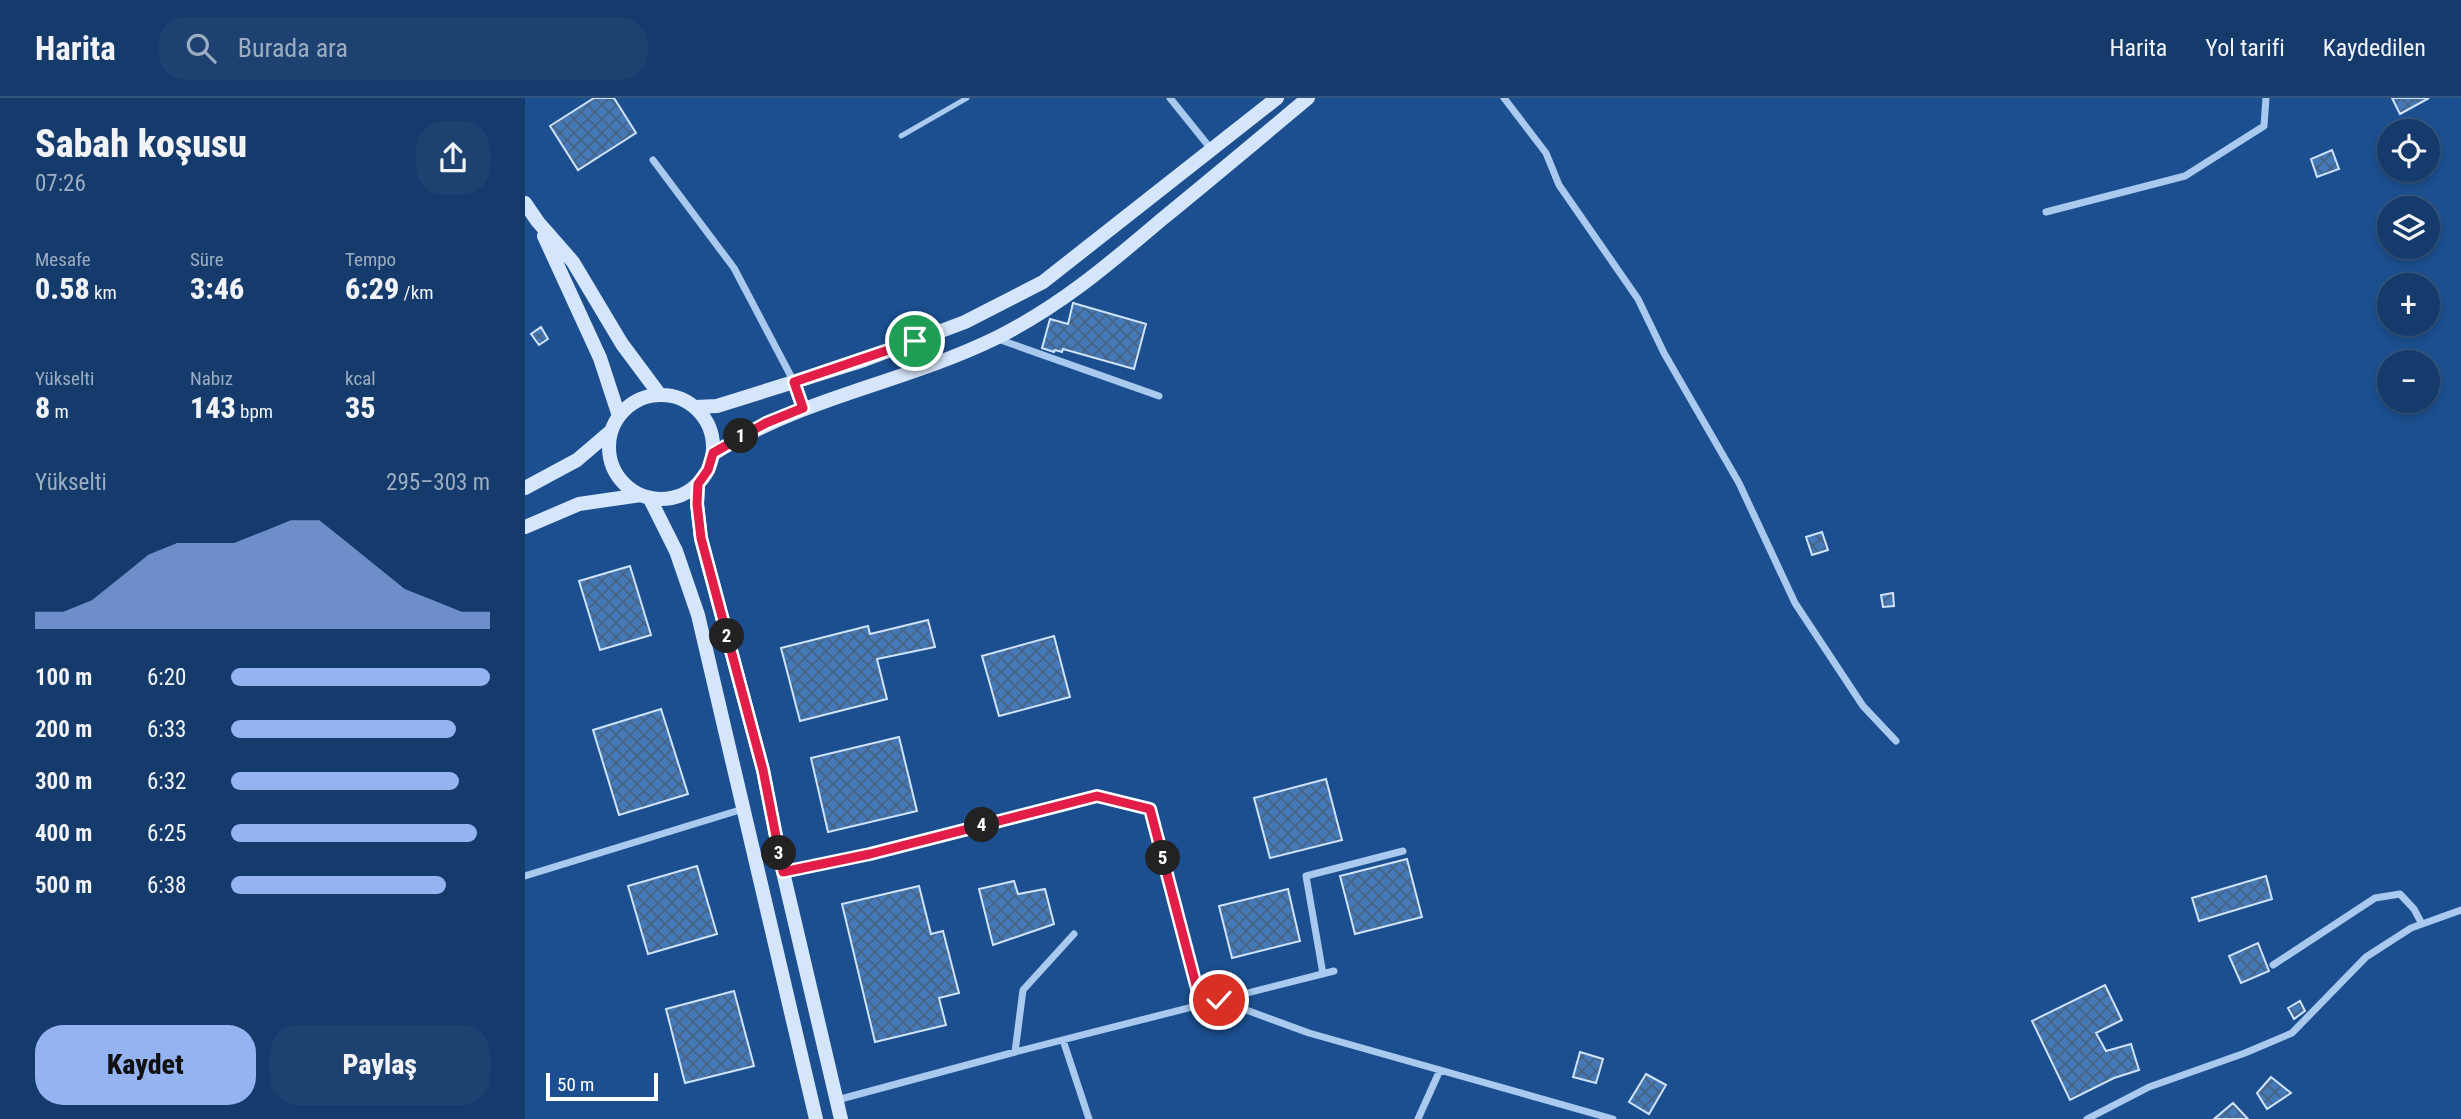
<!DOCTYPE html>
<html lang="tr">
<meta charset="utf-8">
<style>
:root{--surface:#143b6b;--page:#1d4271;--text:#f1f3f6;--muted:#9dadc1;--line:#33557e;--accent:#95b2f1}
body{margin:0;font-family:"Roboto Condensed",sans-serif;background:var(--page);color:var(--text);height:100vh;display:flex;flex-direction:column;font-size:26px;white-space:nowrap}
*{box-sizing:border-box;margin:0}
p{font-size:23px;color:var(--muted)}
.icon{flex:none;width:38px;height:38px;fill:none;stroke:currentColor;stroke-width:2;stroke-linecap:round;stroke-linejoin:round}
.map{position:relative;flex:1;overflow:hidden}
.sheet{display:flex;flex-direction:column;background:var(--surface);width:525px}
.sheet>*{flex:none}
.buttons{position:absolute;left:1852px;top:21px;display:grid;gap:14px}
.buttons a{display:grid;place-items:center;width:63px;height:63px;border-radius:50%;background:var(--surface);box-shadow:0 4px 10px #0003,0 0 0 2px var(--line);font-size:35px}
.scale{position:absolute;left:21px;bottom:18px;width:112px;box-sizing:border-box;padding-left:7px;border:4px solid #fff;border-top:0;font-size:19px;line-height:24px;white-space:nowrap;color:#fff;-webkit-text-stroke:5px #1b4f8f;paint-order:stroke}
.pin{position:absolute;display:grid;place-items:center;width:60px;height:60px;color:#fff;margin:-30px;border:4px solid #fff;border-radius:50%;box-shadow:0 2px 7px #0007}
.km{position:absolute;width:35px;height:35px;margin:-18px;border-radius:50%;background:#222;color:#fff;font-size:19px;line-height:35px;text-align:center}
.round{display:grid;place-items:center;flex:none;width:74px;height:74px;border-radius:28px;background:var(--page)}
.head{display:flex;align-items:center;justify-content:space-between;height:119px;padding:0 35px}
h1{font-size:38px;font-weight:800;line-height:52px}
.figures{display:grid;grid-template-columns:repeat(3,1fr);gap:10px;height:119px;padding:7px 35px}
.figures div{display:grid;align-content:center}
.figures b{font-size:30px;font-weight:800}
.figures small{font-size:19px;font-weight:400}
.figures p{font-size:19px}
.chart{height:196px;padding:14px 35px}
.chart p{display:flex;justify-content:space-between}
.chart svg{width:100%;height:126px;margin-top:7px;fill:var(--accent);opacity:.7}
.primary-button{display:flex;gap:14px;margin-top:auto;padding:14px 35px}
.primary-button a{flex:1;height:80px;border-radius:28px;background:var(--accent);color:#111;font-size:28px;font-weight:800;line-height:80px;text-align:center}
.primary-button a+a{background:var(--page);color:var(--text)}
ul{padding:0 35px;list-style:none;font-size:23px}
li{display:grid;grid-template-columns:112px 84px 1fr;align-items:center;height:52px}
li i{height:18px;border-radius:9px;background:var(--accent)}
header{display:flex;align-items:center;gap:42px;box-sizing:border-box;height:98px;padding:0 35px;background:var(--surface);border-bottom:2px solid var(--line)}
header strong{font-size:33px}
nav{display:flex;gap:38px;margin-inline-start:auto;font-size:24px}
.search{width:490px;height:63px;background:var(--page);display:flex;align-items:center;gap:18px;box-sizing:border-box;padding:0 24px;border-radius:28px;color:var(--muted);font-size:26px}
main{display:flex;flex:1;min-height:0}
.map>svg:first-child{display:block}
.building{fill:url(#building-cross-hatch);stroke:#cfe3fa;stroke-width:2}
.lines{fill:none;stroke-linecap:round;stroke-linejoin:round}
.lane{stroke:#a9c9ee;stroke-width:5}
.street{stroke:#a9c9ee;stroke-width:7}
.secondary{stroke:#d6e6fa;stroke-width:14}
.route-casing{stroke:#fff;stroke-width:14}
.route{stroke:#e11d48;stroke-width:9}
</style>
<header>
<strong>Harita</strong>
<div class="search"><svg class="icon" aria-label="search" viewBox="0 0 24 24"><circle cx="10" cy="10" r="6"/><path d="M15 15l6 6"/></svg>Burada ara</div>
<nav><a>Harita</a><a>Yol tarifi</a><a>Kaydedilen</a></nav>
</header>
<main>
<section class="sheet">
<div class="head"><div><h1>Sabah koşusu</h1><p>07:26</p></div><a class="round"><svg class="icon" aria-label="share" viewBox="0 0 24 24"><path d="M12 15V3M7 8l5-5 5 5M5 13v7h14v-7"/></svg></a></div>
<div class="figures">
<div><p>Mesafe</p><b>0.58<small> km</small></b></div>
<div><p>Süre</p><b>3:46</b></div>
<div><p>Tempo</p><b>6:29<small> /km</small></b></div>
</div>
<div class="figures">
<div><p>Yükselti</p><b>8<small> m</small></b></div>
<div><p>Nabız</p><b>143<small> bpm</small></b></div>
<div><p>kcal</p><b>35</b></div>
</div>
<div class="chart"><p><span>Yükselti</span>295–303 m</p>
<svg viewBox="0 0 160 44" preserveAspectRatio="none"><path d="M0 44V38L10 38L20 34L30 26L40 18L50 14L60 14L70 14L80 10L90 6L100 6L110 14L120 22L130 30L140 34L150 38L160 38V44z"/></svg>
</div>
<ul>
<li><b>100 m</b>6:20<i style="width:100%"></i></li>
<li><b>200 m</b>6:33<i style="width:87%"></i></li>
<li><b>300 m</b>6:32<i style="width:88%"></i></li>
<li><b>400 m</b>6:25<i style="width:95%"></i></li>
<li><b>500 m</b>6:38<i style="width:83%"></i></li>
</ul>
<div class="primary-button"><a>Kaydet</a><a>Paylaş</a></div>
</section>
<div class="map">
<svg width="1936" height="1021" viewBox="0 0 1936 1021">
<defs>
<pattern id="building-cross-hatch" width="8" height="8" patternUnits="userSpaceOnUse" patternTransform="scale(1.75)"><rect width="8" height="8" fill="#4478b7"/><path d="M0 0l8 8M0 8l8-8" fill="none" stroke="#486282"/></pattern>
</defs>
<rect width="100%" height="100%" fill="#1b4f8f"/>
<path class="building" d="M69,0h20l22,35 -58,37 -28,-44z
M1867,0h37l-29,16z
M1807,52l7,19 -22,8 -6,-18z
M548,205l73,21 -12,45 -71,-20 -1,3 -7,-2 -1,2 -12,-4 8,-29 18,5z
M16,229l7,12 -9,6 -8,-11z
M1297,434l6,18 -16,5 -6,-18z
M105,468l21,69 -51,15 -21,-69z
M1368,495l1,13 -11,1 -2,-12z
M403,522l7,27 -58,12 10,40 -87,22 -19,-73 87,-22 2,8z
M529,538l16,61 -71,19 -17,-60z
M136,611l27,85 -69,21 -26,-85z
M374,639l18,74 -89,21 -17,-74z
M801,681l16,61 -72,18 -16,-60z
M882,761l15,58 -67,17 -15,-58z
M172,768l20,68 -69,20 -20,-68z
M1741,778l6,23 -73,22 -7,-23z
M489,783l4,13 27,-5 9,35 -61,21 -14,-56z
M394,788l12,48 12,-3 16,62 -20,5 7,27 -71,17 -33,-138z
M763,791l12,52 -68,17 -13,-52z
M1733,845l11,28 -28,12 -12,-27z
M1580,887l17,35 -26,13 10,18 25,-7 8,26 -25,8 -44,22 -38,-79z
M209,893l20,75 -69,17 -19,-74z
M1775,903l5,10 -11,8 -6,-11z
M1055,954l23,7 -7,24 -23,-6z
M1121,976l20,11 -17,29 -20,-12z
M1746,979l20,16 -24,16 -10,-16z
M1708,1005l15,16h-34z"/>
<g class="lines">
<path class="lane" d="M376,38l66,-38"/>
<path class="street" d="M645,0l41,51
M979,0l42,55 13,32 79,114 26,54 75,130 56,120 68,103 33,35
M128,62l81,108 60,114
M1521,114l139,-36 79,-50 2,-28
M470,240l164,58
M258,774l88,-18 226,-58 53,13 51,195
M0,778l218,-67
M1748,867l102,-67 25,-4 14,15 8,15
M798,876l-17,-98 97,-25
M694,902l90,33 304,86
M538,942l26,79
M490,954l8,-62 51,-56
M312,1002l178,-48 319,-81
M893,1021l22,-49
M1562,1021l62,-32 96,-34 47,-20 74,-76 45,-29 50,-18"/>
<path class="secondary" d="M0,105l13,19 35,40 49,82 38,51
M19,138l56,122 19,58
M269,284l9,26
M84 349a52 52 0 1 1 104 0a52 52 0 1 1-104 0Z
M170,309l22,-1 147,-46 101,-38 78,-40 234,-184
M188,356c89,-57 192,-71 285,-117 62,-31 110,-72 163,-117 49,-40 98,-81 147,-122
M173,386l-1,20 4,35 62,231 20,102 58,247
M0,390l52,-28 34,-29
M125,401l26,52 22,64 118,504
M0,429l54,-23 62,-9"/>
</g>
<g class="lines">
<g class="route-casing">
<path id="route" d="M390,243l-121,41 9,26 -37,15 -53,30 -5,17 -10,14 -1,20 4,34 62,232 20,102 87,-18 227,-58 53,13 51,195 18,-4"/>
</g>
<use href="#route" class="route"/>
</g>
</svg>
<div class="buttons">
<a><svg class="icon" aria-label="locate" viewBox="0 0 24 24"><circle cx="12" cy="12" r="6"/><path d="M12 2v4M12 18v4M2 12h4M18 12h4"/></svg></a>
<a><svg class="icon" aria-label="layers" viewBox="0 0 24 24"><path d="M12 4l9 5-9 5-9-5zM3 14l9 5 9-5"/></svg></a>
<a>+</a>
<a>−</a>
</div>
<div class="scale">50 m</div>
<div class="pin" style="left:390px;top:243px;background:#1e9e55"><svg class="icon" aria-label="arrive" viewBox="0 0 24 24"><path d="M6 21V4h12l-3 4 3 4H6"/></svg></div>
<div class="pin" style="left:694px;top:902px;background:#d93025"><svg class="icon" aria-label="check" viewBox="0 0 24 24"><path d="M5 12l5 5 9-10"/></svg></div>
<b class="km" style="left:216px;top:338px">1</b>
<b class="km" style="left:202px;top:538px">2</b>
<b class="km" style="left:254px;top:755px">3</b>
<b class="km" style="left:457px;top:727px">4</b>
<b class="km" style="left:638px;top:760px">5</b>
</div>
</main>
